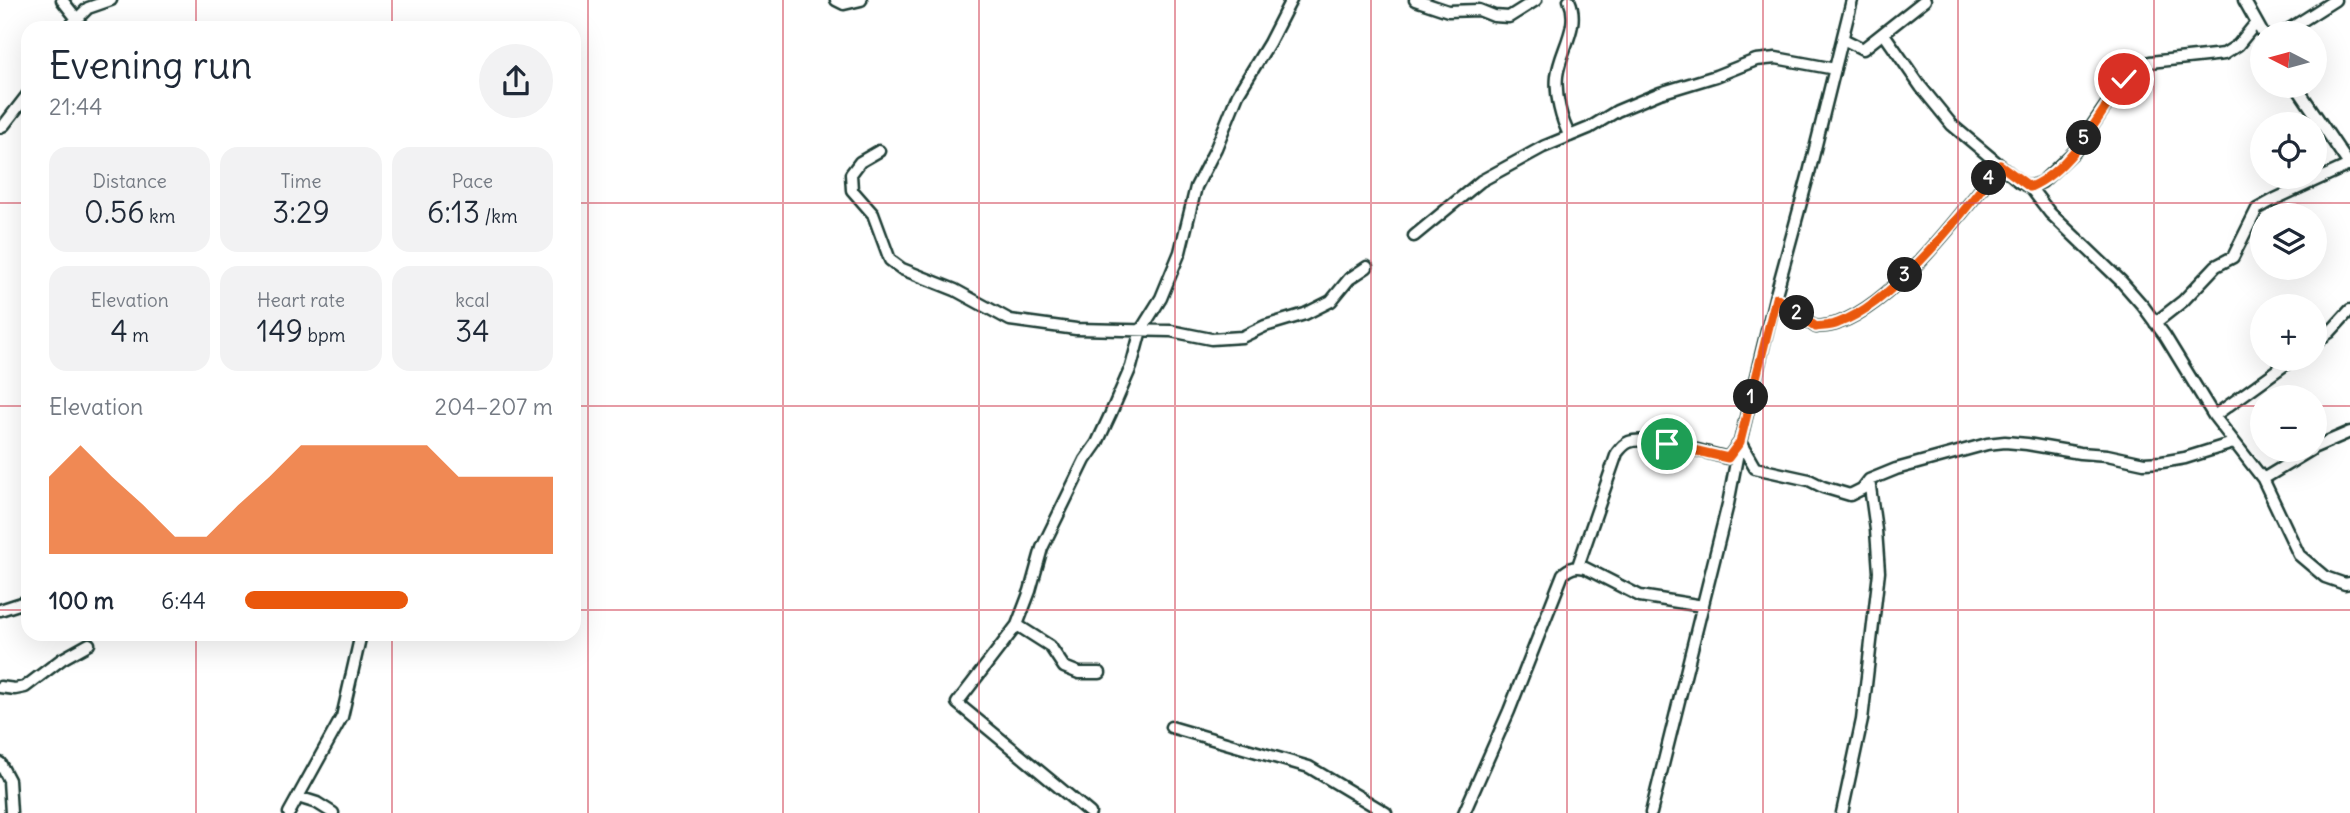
<!DOCTYPE html>
<meta charset="utf-8">
<style>
:root{--surface:#fff;--page:#f2f2f3;--text:#1f2937;--muted:#747a83;--accent:#ea580c}
body{margin:0;font-family:Delius,sans-serif;background:var(--page);color:var(--text);height:100vh;display:flex;flex-direction:column;font-size:26px;white-space:nowrap}
*{box-sizing:border-box;margin:0}
p{font-size:23px;color:var(--muted)}
.icon{flex:none;width:38px;height:38px;fill:none;stroke:currentColor;stroke-width:2;stroke-linecap:round;stroke-linejoin:round}
.map{position:relative;flex:1;overflow:hidden}
.sheet{position:absolute;left:21px;top:21px;width:560px;height:620px;display:flex;flex-direction:column;background:var(--surface);border-radius:21px;box-shadow:0 7px 28px #0002}
.sheet>*{flex:none}
.needle{width:46px;rotate:276deg}
.fabs{position:absolute;left:2250px;top:21px;display:grid;gap:14px}
.fabs a{display:grid;place-items:center;width:77px;height:77px;border-radius:50%;background:var(--surface);box-shadow:0 7px 28px #0002;font-size:35px}
.pin{position:absolute;display:grid;place-items:center;width:60px;height:60px;color:#fff;margin:-30px;border:4px solid #fff;border-radius:50%;box-shadow:0 2px 7px #0007}
.km{position:absolute;width:35px;height:35px;margin:-18px;border-radius:50%;background:#222;color:#fff;font-size:19px;line-height:35px;text-align:center}
.round{display:grid;place-items:center;flex:none;width:74px;height:74px;border-radius:37px;background:var(--page)}
.overview{display:flex;align-items:center;justify-content:space-between;height:119px;padding:0 28px}
h1{font-size:38px;font-weight:600;line-height:52px}
.metrics{display:grid;grid-template-columns:repeat(3,1fr);gap:10px;height:119px;padding:7px 28px}
.metrics div{display:grid;align-content:center;border-radius:18px;background:var(--page);text-align:center}
.metrics b{font-size:30px;font-weight:600}
.metrics small{font-size:19px;font-weight:400}
.metrics p{font-size:19px}
.chart{height:196px;padding:14px 28px}
.chart p{display:flex;justify-content:space-between}
.chart svg{width:100%;height:126px;margin-top:7px;fill:var(--accent);opacity:.7}
ul{padding:0 28px;list-style:none;font-size:23px}
li{display:grid;grid-template-columns:112px 84px 1fr;align-items:center;height:52px}
li i{height:18px;border-radius:9px;background:var(--accent)}
.map>svg:first-child{display:block}
.lines{fill:none;stroke-linecap:round;stroke-linejoin:round}
.minor-casing{stroke:#1f3d34;stroke-width:15}
.minor{stroke:#fff;stroke-width:10}
.route-casing{stroke:#fff;stroke-width:14}
.route{stroke:#ea580c;stroke-width:9}
.grid{fill:none;stroke:#d1495b;stroke-width:2;stroke-opacity:0.55}
</style>
<div class="map">
<svg width="2350" height="813" viewBox="0 0 2350 813">
<rect width="100%" height="100%" fill="#fff"/>
<filter id="ink" filterUnits="userSpaceOnUse"><feTurbulence type="fractalNoise" baseFrequency=".0143" numOctaves="2"/><feDisplacementMap in="SourceGraphic" scale="14" xChannelSelector="R" yChannelSelector="G"/><feConvolveMatrix kernelMatrix="1 2 1 2 8 2 1 2 1" color-interpolation-filters="sRGB"/></filter>
<g filter="url(#ink)">
<g class="lines">
<g class="minor-casing">
<path id="minor" d="M62,0l15,19
M836,0l8,4 17,-4
M1415,0l33,11 31,-1 15,6 15,1 27,-17
M1569,0c12,26 -9,50 -12,76 -2,19 4,44 13,60
M2244,0l19,34
M68,28l20,-20 23,-8
M2283,33l52,-33
M1884,34l37,53 31,38 68,57 10,5 20,26 71,68 22,25 22,30 49,80 49,63 36,76 26,22 20,7 5,-1
M1843,39l20,10 62,-49
M2296,86l54,80
M0,127l4,-2 24,-31
M879,151l-19,11 -9,12 1,16 21,24 17,46 12,9 53,21 55,30 66,9 95,2 40,8 31,-2 23,-11 40,-12 26,-13 18,-22 18,-12
M2030,187l12,-5 33,-31 49,-72 26,-17 74,-8 14,-9 18,-22
M1414,236l67,-55 62,-34 46,-19 28,-17 43,-18 56,-17 40,-16 20,-2 59,11
M1775,298l41,29c7,-1 15,-1 22,-4 57,-20 125,-111 162,-158
M2155,323l28,-22 33,-35 17,-9 24,-48 18,-10 74,-34
M2315,342l15,-10 20,-22
M2214,416l79,-57
M2315,447l35,-15
M2263,479l48,-29
M1578,566l39,-113c3,-4 7,-9 12,-11 17,-7 79,11 99,16l12,-16 15,26 54,12 14,7 27,8 12,-6 7,-9 27,-11 91,-25 18,-2 22,2 53,9 27,2 37,8 18,-1 23,-4 48,-15
M0,610l28,-9
M1017,625l13,-34 12,-43 43,-88 12,-17 14,-30 20,-46 10,-37 20,-32 19,-46 16,-65 20,-39 22,-54 31,-51 22,-43
M0,687l15,2 10,-2 37,-28 27,-15
M1171,727l138,40 77,46
M0,763l9,17 2,33
M298,797l19,6 16,10
M289,813l53,-96 19,-83
M1090,813l-133,-110 60,-78 33,21 14,21 15,6h21
M1464,813l45,-102 54,-137c7,-7 13,-8 22,-6l55,28 63,10
M1651,813l77,-309 12,-62 35,-144 34,-125 43,-173
M1842,813l20,-93 17,-148 -3,-42 -7,-50"/>
</g>
<use href="#minor" class="minor"/>
</g>
</g>
<g class="lines" filter="url(#ink)">
<g class="route-casing">
<path id="route" d="M1667,444l61,14 12,-16 36,-144 40,29c7,-1 15,-1 22,-4 57,-20 125,-111 162,-158l30,22c41,-17 70,-73 94,-108"/>
</g>
<use href="#route" class="route"/>
</g>
<path class="grid" d="M196,0v28M392,0v28M588,0v813M783,0v813M979,0v813M1175,0v813M1371,0v813M1567,0v813M1763,0v813M1958,0v813M2154,0v813M0,203h28M574,203h1776M0,406h28M574,406h1689M2315,406h35M0,610h28M574,610h1776M196,634v179M392,634v179"/>
</svg>
<div class="fabs">
<a><svg class="needle" viewBox="-14 -14 28 28"><path d="M0-13l5 13h-10z" fill="#e53935"/><path d="M0 13l5-13h-10z" fill="#747a83"/></svg></a>
<a><svg class="icon" aria-label="locate" viewBox="0 0 24 24"><circle cx="12" cy="12" r="6"/><path d="M12 2v4M12 18v4M2 12h4M18 12h4"/></svg></a>
<a><svg class="icon" aria-label="layers" viewBox="0 0 24 24"><path d="M12 4l9 5-9 5-9-5zM3 14l9 5 9-5"/></svg></a>
<a>+</a>
<a>−</a>
</div>
<div class="pin" style="left:1667px;top:444px;background:#1e9e55"><svg class="icon" aria-label="arrive" viewBox="0 0 24 24"><path d="M6 21V4h12l-3 4 3 4H6"/></svg></div>
<div class="pin" style="left:2124px;top:79px;background:#d93025"><svg class="icon" aria-label="check" viewBox="0 0 24 24"><path d="M5 12l5 5 9-10"/></svg></div>
<b class="km" style="left:1751px;top:397px">1</b>
<b class="km" style="left:1797px;top:313px">2</b>
<b class="km" style="left:1905px;top:275px">3</b>
<b class="km" style="left:1989px;top:178px">4</b>
<b class="km" style="left:2084px;top:138px">5</b>
<section class="sheet">
<div class="overview"><div><h1>Evening run</h1><p>21:44</p></div><a class="round"><svg class="icon" aria-label="share" viewBox="0 0 24 24"><path d="M12 15V3M7 8l5-5 5 5M5 13v7h14v-7"/></svg></a></div>
<div class="metrics">
<div><p>Distance</p><b>0.56<small> km</small></b></div>
<div><p>Time</p><b>3:29</b></div>
<div><p>Pace</p><b>6:13<small> /km</small></b></div>
</div>
<div class="metrics">
<div><p>Elevation</p><b>4<small> m</small></b></div>
<div><p>Heart rate</p><b>149<small> bpm</small></b></div>
<div><p>kcal</p><b>34</b></div>
</div>
<div class="chart"><p><span>Elevation</span>204–207 m</p>
<svg viewBox="0 0 160 44" preserveAspectRatio="none"><path d="M0 44V17L10 6L20 17L30 27L40 38L50 38L60 27L70 17L80 6L90 6L100 6L110 6L120 6L130 17L140 17L150 17L160 17V44z"/></svg>
</div>
<ul>
<li><b>100 m</b>6:44<i style="width:53%"></i></li>
</ul>
</section>
</div>
